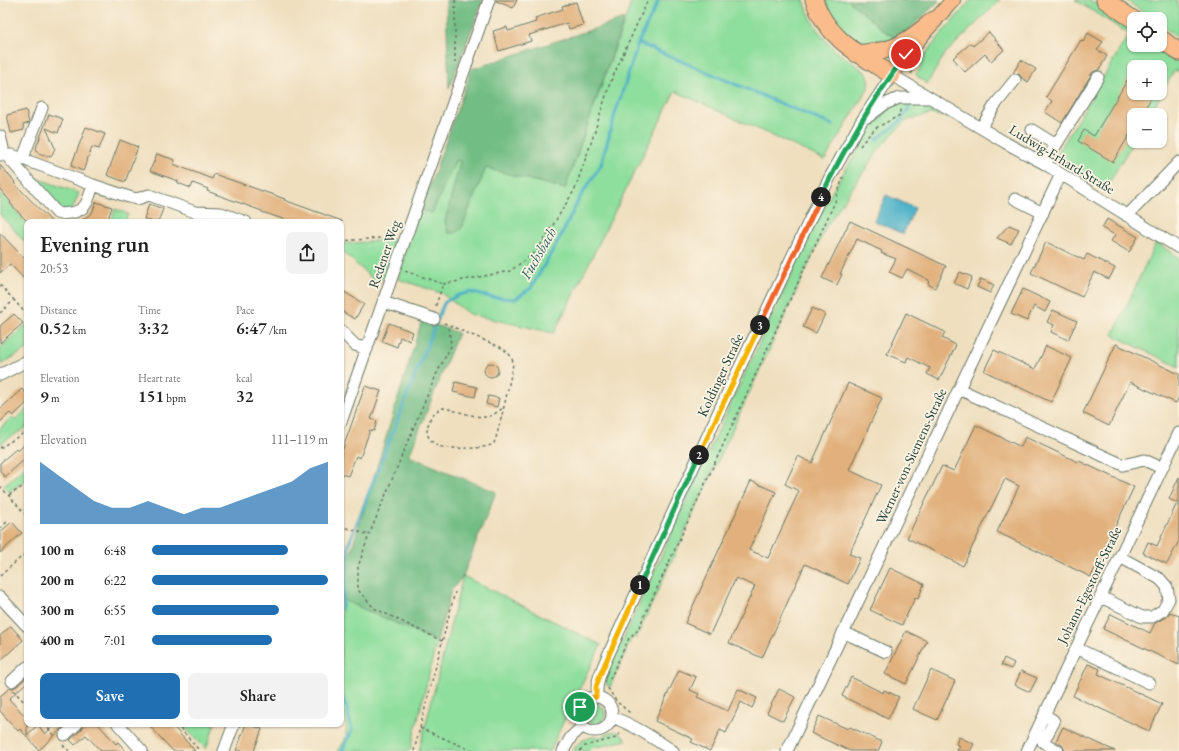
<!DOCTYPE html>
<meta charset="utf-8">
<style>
:root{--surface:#fff;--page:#f2f2f2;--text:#222;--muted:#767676;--accent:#1f6fb2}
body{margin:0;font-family:"EB Garamond",serif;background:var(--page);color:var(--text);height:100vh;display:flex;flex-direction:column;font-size:15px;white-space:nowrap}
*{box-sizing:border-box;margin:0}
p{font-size:13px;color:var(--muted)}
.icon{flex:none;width:22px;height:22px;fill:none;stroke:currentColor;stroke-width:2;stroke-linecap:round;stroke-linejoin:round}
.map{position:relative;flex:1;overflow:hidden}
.side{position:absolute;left:24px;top:219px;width:320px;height:508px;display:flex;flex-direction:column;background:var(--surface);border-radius:8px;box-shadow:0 1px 3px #0004}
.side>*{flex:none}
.tools{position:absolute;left:1127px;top:12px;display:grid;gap:8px}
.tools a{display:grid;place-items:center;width:40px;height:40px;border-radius:8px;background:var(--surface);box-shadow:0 1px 3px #0004;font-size:20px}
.pin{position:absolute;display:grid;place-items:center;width:34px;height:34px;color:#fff;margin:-17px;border:2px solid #fff;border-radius:50%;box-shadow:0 1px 4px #0007}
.km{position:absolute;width:20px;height:20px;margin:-10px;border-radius:50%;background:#222;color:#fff;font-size:11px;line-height:20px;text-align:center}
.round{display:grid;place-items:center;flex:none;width:42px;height:42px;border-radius:8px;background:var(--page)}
.summary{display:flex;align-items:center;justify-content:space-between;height:68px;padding:0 16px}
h1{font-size:22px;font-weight:600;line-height:30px}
.figures{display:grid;grid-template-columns:repeat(3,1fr);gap:6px;height:68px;padding:4px 16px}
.figures div{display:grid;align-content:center}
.figures b{font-size:17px;font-weight:600}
.figures small{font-size:11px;font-weight:400}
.figures p{font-size:11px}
.chart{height:112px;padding:8px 16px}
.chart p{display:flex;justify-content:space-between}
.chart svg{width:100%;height:72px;margin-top:4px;fill:var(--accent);opacity:.7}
.primary-button{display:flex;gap:8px;margin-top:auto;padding:8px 16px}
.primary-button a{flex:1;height:46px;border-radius:8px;background:var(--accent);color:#fff;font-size:16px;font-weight:600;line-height:46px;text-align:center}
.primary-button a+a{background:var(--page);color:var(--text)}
ul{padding:0 16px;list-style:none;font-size:13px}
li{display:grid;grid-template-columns:64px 48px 1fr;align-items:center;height:30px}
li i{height:10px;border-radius:5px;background:var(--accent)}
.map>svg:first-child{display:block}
.green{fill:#8ede9d;stroke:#568e68;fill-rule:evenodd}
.forest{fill:#72bd84;stroke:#487d5c}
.water{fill:#48b0c7;stroke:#34767e}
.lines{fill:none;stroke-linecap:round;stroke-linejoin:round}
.stream{stroke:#48b0c7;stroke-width:3}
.building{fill:#e1b07c}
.minor-casing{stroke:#687665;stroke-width:13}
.major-casing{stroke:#687665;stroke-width:16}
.highway-casing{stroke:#687665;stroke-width:19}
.path{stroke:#687665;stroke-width:1.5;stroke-dasharray:3 3;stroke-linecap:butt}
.minor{stroke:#fff;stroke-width:11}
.major{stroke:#f9bc8a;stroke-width:14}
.highway{stroke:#f9bc8a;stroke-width:17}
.split-1-casing{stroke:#fff;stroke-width:8}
.split-2-casing{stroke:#fff;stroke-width:8}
.split-3-casing{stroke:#fff;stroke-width:8}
.split-4-casing{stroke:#fff;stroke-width:8}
.split-5-casing{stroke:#fff;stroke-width:8}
.split-1{stroke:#f5b400;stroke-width:5}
.split-2{stroke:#22a559;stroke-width:5}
.split-3{stroke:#f5b400;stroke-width:5}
.split-4{stroke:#f0652b;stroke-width:5}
.split-5{stroke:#22a559;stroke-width:5}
.labels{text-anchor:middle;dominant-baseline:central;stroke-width:3.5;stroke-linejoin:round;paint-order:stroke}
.street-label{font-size:14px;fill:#1f3d34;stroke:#fcf5e5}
.water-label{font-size:15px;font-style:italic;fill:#2b6060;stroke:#fcf5e5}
</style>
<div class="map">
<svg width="1179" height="751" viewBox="0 0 1179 751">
<rect width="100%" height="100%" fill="#fcf5e5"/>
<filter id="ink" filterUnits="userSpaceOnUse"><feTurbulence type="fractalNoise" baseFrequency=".025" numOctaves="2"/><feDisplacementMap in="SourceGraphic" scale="8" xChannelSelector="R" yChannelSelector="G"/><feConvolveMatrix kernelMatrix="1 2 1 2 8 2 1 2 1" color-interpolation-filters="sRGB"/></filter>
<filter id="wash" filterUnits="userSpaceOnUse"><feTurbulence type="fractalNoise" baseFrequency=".012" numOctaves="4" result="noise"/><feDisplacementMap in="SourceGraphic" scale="16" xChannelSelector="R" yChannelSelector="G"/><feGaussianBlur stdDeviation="0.9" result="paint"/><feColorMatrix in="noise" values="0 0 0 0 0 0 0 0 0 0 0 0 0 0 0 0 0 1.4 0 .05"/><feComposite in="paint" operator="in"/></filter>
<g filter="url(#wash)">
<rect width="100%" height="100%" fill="#efdfbf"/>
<path class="green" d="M632,0h172c6,22 19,41 37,55 8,6 18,11 25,18 4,4 4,10 2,15l-43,72 -150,-69 -121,242 -85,-19 -28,-21 -43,-14 12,-42 11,-27 11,3 23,-53 6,1 -16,61 17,5 9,-23 15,-36 79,21z
M825,0h23l39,33 12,6 -8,4 -26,2 -15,-9 -15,-14z
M971,0h29l-55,54 -18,30 -11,-9 4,-7 5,-13 15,-19z
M1075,0h15l44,28v17h24l21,17v10l-4,-2 -26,45h-15v25l-28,48 -51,-30 74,-124zM1134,67h26v26h-26z
M1126,0h50l3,9v30l-19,-15v-5h-7z
M897,104h16l25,5 10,8 -18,-3 -25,7 -22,23 -24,34 -33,49 -190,411 -4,-1 -22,50 -4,-3 1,-9 21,-46 86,-189 100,-214 19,-36 42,-68 11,-13z
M27,175l52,18 -7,17 -12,2z
M0,192l27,32v20l-27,-29z
M115,209l13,5 -3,8h-14z
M399,239l-15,40 -7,4 -36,-33v-6z
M1156,242l23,16v109l-66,-32z
M27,324v25l-27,16v-17z
M27,408v19l-27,17v-16l11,-10 5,2z
M27,465v14l-18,13 -6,-6z
M463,576l138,69 -30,60 -21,46h-131z
M341,599l96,42 -27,110h-73c2,-2 5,-5 6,-8 6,-10 3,-26 -2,-36z
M585 714a10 10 0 1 1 20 0a10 10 0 1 1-20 0Z
M183,724h32l-9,25 -24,-24z
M612,732h6l9,8 -35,8 -3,3h-16l3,-5 7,-6 9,-3h8z"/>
<path class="forest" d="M446,0h37l-34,88z
M848,0h92l-41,39 -12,-6z
M624,19l-59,170 -79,-21 -15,36 -9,24 -7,5h-7l-3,-11 15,-61 -4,-1 -24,53 -11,-3 51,-141z
M422,320l36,13 -49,123 87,36 -33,84 -12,15 -14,50 -96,-42v-15z"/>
<path class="water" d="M886,195l29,13 -12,26 -29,-13z"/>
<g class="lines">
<path class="stream" d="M638,43l194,82
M876,140c12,-10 29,-18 33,-34
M341,609l2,-8 6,-58 92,-233 4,-8 14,-7 11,-3 20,5 25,2 16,-11 31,-54 17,-35 22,-34 14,-51 14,-42 9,-29 21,-43
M341,695l6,13 5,22 -10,21"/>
</g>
<g id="blocks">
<path class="building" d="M496,0h21l-4,8 -17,-7z
M576,2l7,23 -14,4 -2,-6 -38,12 2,6 -32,10 -6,-20 14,-4 1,4 28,-9 -1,-4 28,-9 -1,-3z
M989,32l15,18 -13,11 -6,-7 -20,18 -12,-14 18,-15 2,3z
M1088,33l15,9 -6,8 10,6 -8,14 -4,1 -3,2 -30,50 -17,-11 7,-11 -6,-4 35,-57 2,2z
M1021,60l15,9 -8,13 -6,-4 -3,-4 -6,-1z
M1134,69v24h20l-13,22h-7v12l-21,35 -35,-21 6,-11 10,6z
M26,110l3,13 -6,2 1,5 -13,3 -4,-18z
M49,114l14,5 -5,14 -12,-5 9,20 -4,9 -13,-4 -2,-5z
M86,127l19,7 -6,15 -7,-2 -9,24 -12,-5z
M120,140l18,7 -13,35 -18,-7z
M157,154l18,6 -2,4 39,15 2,-5 71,25 -1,1 58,21v1h-50l-30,-10v-1l-55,-20 1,-2 -15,-6 -2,5 -13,-5v-2l-28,-10z
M0,165l15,17 -1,1 38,39h-24l-9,-9 -9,-10 1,-1 -11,-13z
M96,202l16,5 -5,15h-28l13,-9z
M149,204l14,5 -5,13h-5l-9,-3z
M1107,219l31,18 -9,15 -18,-11 4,-6 -13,-7z
M850,221l96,45 -11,22 -7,-4 1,-4 -22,-11 -5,9 -13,-6 7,-13 -15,-6 1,-2 -25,-12 -17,35h2l-5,11 -15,-7z
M1009,225l10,4 -8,15 -14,-6z
M0,233l27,28v21l-17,-18 -10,9z
M1046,242l38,18 3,-6 28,14 -6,11 -15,-7 -12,25 -51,-24z
M960,272l12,5 -5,12 -13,-6z
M981,279l13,6 -4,8 -13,-6z
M1023,289l27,13 -5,10 -11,-6 -7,15 -16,-7z
M341,290l23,14 -9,15 -14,-8z
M812,308l13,6 -9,19 -13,-6z
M1053,310l24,11 -9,19 -17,-8 3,-7 -7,-3z
M906,313l39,19 -3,6 14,7 -17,35 -12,-6 3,-6 -22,-11 -2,5 -19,-8z
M14,314l9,9 -23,20v-17z
M389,323l24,9 -3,9 -10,-4 -3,10 -15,-6z
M1116,344l63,30v23l-3,6 -46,-21 -21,44 -26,-13z
M1046,346l26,12 -21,44 -67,-31 10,-21 41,19z
M484 370a7 7 0 1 1 14 0a7 7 0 1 1-14 0Z
M455,382l22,5 -2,10 -22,-5z
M848,383l34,15 -33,72 32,15 -32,69 11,4 -12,26 -43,-20 -43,94 -33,-15 26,-57 -19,-8 -26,56 -25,-11 66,-142 25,11 -27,58 19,8 31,-67 -14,-7 13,-28 14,7z
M365,386l16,5 -10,28 6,2 -3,10 -4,-1 -10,28 -4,-2 -8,20 -7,-2v-20z
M22,389l5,6v8l-14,13 -3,-3 -10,9v-13z
M488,396l11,2 -2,9 -11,-3z
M976,425l45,22 4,-10 53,25 1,-1 55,26 -43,90 -94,-45 22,-46 -14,-7 -42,87 -56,-28 35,-72 12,5z
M27,442v15l-22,20 -5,-6v-8l16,-14 2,2z
M1179,477v64l-12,23 -24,-11 5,-11 9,4 20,-43 -8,-4z
M12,522l10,11 -22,20v-21z
M890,568l34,16 -6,15 -3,-1 -13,27 -32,-15z
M1170,612l9,4v49l-76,-36 8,-15 39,19 5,-10 9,-5h2z
M11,626l12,14 -23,21v-25z
M906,631l21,10 -21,43 -21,-10z
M1004,658l10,5 -3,6 -10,-4z
M1088,664l12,5 -2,5 64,30 -13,27 -76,-35z
M679,670l17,7 -6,13 9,4 -2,3 31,14 10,-22 19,9 -5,10 -11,-6 -15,31 -6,-3 -10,21 -19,-9 2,-3 -38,-18z
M931,670l24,11 -18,39 -24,-11z
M1021,671l16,7 -7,14 -15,-7z
M27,677v5l-18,17 18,19v17l11,-10 7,9 11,-10h11l-28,26 -19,-21 -2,2 -18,-20v-15l10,-8h3l4,-2z
M851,677l32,16 1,-3 15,7 -11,22 -46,-23z
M779,689l16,8 -12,24 -16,-8z
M819,716l29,13 2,-2 32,15 -4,9h-28l-39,-18z
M84,724h14l18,20 2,-2 8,9h-25l-15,-16 -11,10 -5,-5 12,-11z
M148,724h23l24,27h-22z
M246,724l16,5 -8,22h-18z
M1063,727l52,24h-50l-3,-6 -6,-4z
M959,737l15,7 -4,7h-13l3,-5 -4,-2z"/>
</g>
</g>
<g filter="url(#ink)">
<use href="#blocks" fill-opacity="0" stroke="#687665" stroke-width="1"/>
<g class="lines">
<g class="minor-casing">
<path id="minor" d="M868,117l17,-13 14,-6h30
M981,128l14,-23 20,-25
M1032,130l24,15 -11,19
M0,136l3,12 -3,7
M1056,145l42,-68
M0,155h12l81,30 36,12 8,2 12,-4 46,17 26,1 25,9
M6,155l51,58c4,2 8,0 13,0 17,-2 18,-13 23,-28
M23,158l19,-50
M1015,199l28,14
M1127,216l52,-54
M383,302l51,17
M341,331l14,14 12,4
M0,375l27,-14
M959,389l164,76 21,-5 18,8
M341,422l148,-422
M0,597l27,29
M1101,597l41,20h10l11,-7 6,-11 -2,-12 -7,-8 -40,-22
M843,632l43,20
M1076,648l73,35
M12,681l15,-14
M578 714a17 17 0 1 1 34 0a17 17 0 1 1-34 0Z
M597,697c-1,-14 3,-23 8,-35l113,-249 111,-234 32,-57 31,-47 114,68 39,21 134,84
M1044,715l9,5 1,2 -11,20 15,9
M612,717c22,8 41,21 61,34
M118,724l24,27
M65,735l12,-11
M224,751l10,-27
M563,751l8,-14 12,-11
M787,751l274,-577
M1027,751l152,-318"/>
</g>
<g class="major-casing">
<path id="major" d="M892,75c18,-27 39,-51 61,-75"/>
</g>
<g class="highway-casing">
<path id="highway" d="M814,0c13,39 45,54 78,75
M1105,0l29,20
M1160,38l19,14
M857,54c12,-2 24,-2 35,-6 15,-5 29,-18 42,-28"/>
</g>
<path class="path" d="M455,0v64
M911,74l8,-15
M860,146l7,-9 9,-9 24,-13v-7
M341,241l54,-4
M405,271l38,13 -8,24
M443,284l67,-13 27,-20 38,-62 16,-46 19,-60 38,-83
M0,285l14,15
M0,313l14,-13 13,15
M444,323l56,24c6,4 12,8 13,16 0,6 -16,76 -19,80 -6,7 -48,6 -56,3 -6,-3 -10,-8 -11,-14 0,-5 2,-10 4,-15 3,-4 7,-8 12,-9 4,0 8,2 12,3 9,2 20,6 30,6 7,0 13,-6 18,-9
M0,448l27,-17
M0,486l27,30
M9,495l18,-11
M341,526l28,9
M0,528l8,-7
M0,576l27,-24
M442,641l-68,-33 -16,-18v-23l11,-32 46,-111 22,-51 14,-27 -2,-20
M610,679l19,-41 8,-7 4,-8 194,-421 8,-25
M608,688l8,13 14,12
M13,690l14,15
M44,724l11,12
M176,724l24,27
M420,728l53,23
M63,745l6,6
M414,751l41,-159
M580,751l3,-4 5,-2 28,-7 5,-6"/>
<use href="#minor" class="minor"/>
<use href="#major" class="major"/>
<use href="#highway" class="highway"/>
</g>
</g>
<g class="lines" filter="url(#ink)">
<g class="split-1-casing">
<path id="split-1" d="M580,707l6,-8 10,-2v-10l4,-12 40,-90"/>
</g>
<g class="split-2-casing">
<path id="split-2" d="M640,585l59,-130"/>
</g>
<g class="split-3-casing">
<path id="split-3" d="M699,455l61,-130"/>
</g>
<g class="split-4-casing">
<path id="split-4" d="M760,325l61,-128"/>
</g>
<g class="split-5-casing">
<path id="split-5" d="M821,197c24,-51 53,-98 85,-143"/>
</g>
<use href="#split-1" class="split-1"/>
<use href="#split-2" class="split-2"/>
<use href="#split-3" class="split-3"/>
<use href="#split-4" class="split-4"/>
<use href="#split-5" class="split-5"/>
</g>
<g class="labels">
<g class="street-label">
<text transform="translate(1062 159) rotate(31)">Ludwig-Erhard-Straße</text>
<text transform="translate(384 254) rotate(-71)">Redener Weg</text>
<text transform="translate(720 375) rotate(-65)">Koldinger Straße</text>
<text transform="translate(911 456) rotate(-65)">Werner-von-Siemens-Straße</text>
<text transform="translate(1089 585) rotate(-64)">Johann-Egestorff-Straße</text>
</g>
<g class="water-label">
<text transform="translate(538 253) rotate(-60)">Fuchsbach</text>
</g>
</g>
</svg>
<div class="tools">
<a><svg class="icon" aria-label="locate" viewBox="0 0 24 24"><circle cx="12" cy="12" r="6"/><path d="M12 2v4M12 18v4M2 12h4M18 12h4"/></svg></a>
<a>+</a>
<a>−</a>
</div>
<div class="pin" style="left:580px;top:707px;background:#1e9e55"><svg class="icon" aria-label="arrive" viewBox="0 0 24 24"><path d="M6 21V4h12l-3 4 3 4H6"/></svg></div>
<div class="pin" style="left:906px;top:54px;background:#d93025"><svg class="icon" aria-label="check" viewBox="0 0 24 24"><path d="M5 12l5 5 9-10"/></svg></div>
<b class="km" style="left:640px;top:585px">1</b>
<b class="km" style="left:699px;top:455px">2</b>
<b class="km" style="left:760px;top:325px">3</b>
<b class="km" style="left:821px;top:197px">4</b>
<section class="side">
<div class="summary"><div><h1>Evening run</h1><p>20:53</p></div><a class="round"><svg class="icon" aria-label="share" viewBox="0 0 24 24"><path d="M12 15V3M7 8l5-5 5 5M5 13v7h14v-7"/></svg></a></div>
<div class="figures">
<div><p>Distance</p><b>0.52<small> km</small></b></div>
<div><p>Time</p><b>3:32</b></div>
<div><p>Pace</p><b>6:47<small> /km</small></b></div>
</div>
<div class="figures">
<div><p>Elevation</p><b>9<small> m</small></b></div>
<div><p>Heart rate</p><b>151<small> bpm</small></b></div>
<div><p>kcal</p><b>32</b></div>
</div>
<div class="chart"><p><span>Elevation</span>111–119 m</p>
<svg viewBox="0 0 160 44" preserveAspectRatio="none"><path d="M0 44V6L10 14L20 22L30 30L40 34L50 34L60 30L70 34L80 38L90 34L100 34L110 30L120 26L130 22L140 18L150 10L160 6V44z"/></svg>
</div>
<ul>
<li><b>100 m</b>6:48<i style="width:77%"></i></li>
<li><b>200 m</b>6:22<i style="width:100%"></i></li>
<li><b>300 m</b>6:55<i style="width:72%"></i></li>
<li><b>400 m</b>7:01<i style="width:68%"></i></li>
</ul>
<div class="primary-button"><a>Save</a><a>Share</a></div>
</section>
</div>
